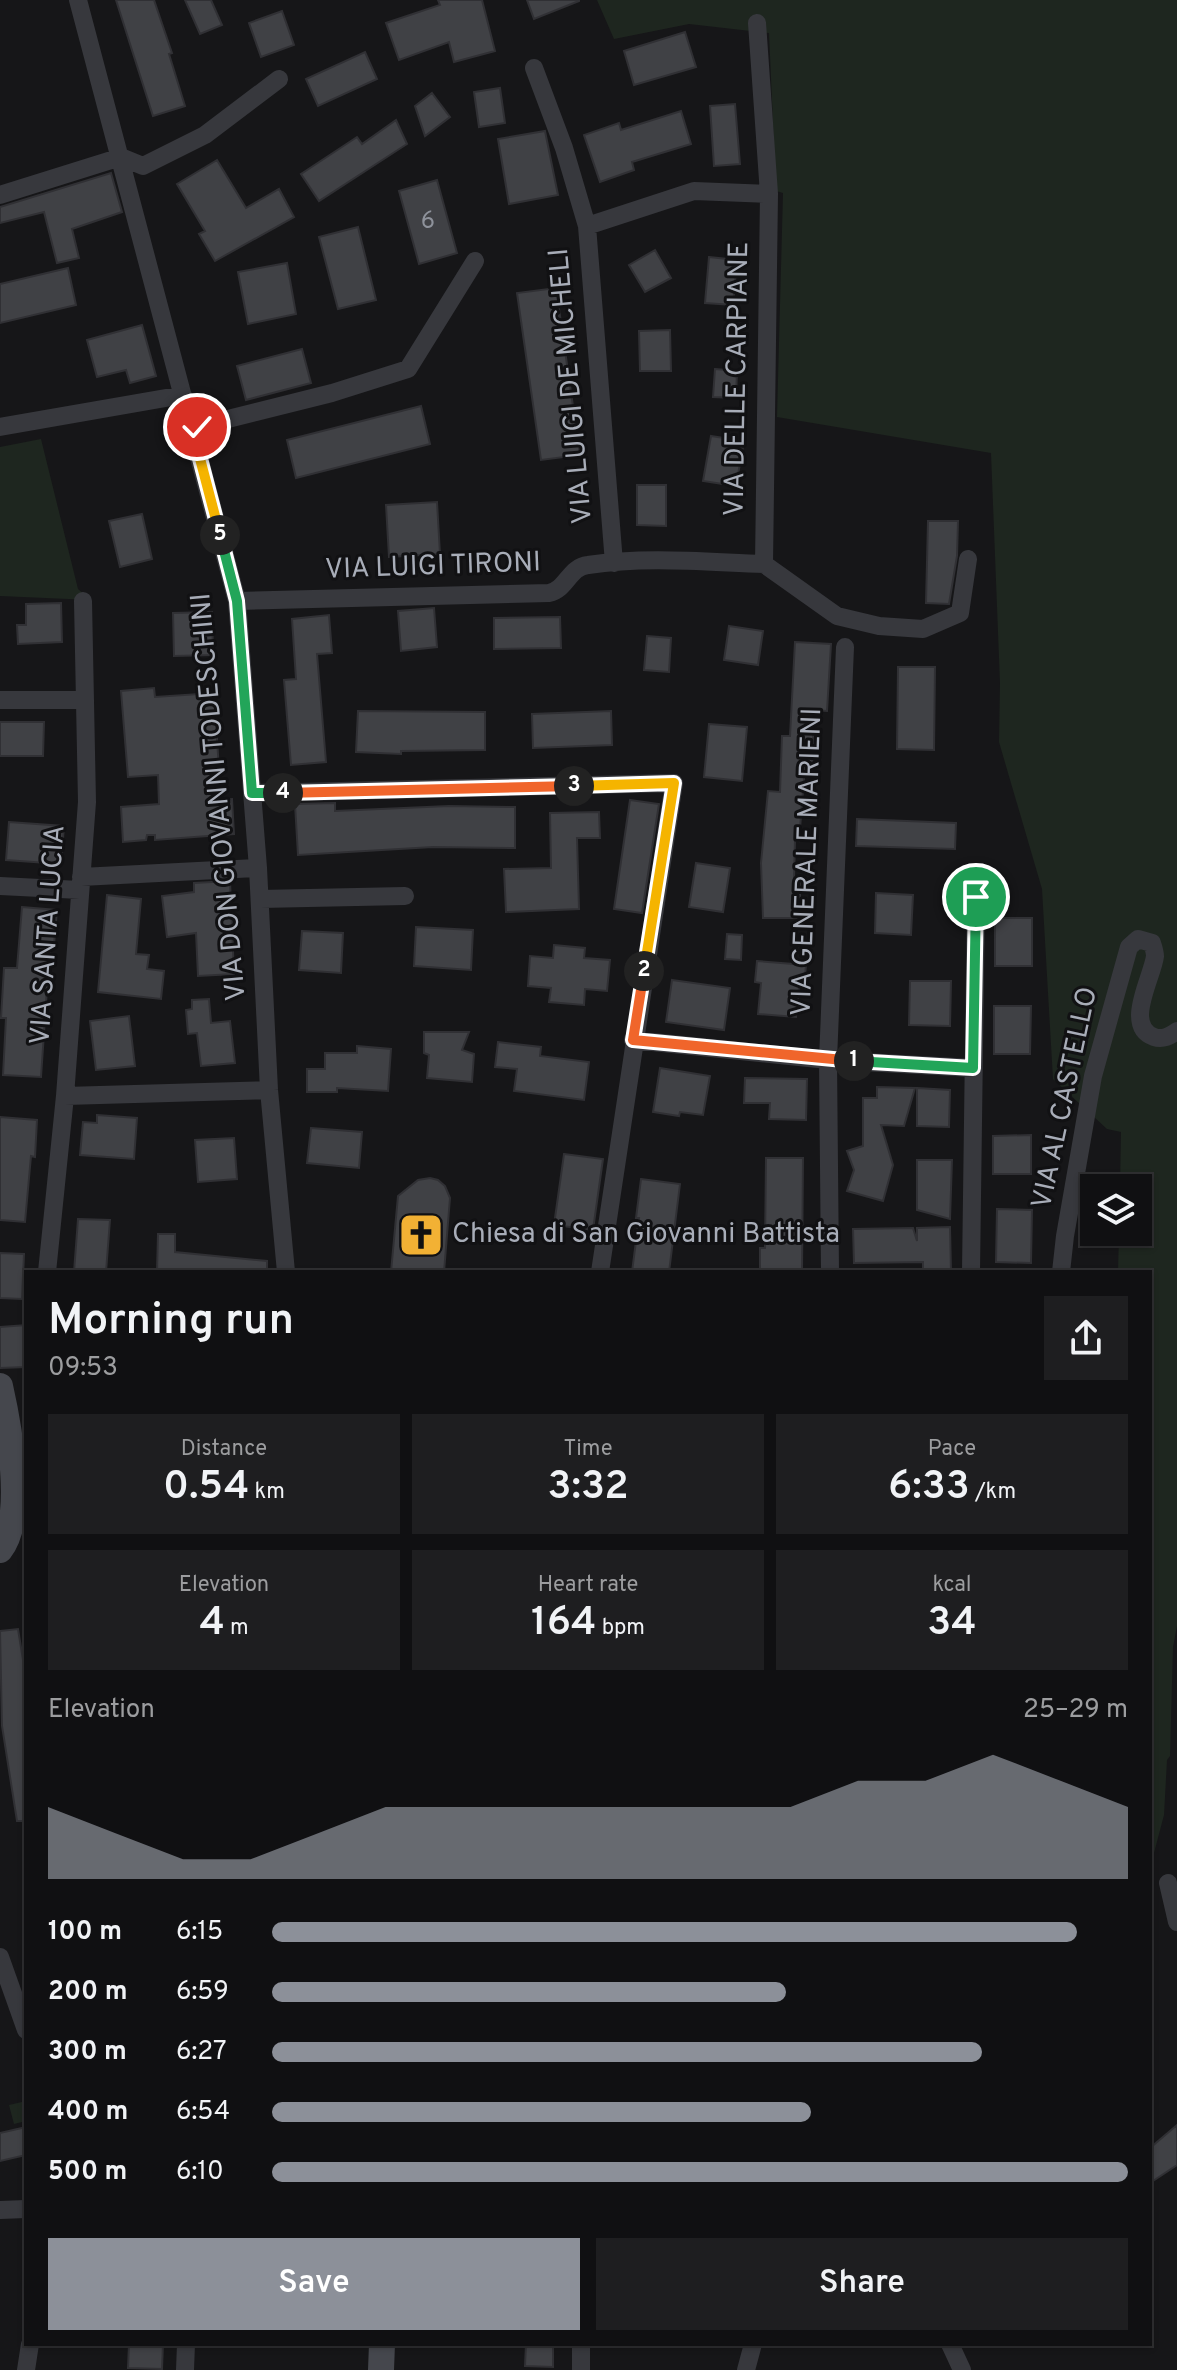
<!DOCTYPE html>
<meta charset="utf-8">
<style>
:root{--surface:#101012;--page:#1e1e20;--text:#f1f3f6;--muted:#9c9d9f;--line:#303032;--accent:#8c9099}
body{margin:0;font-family:Overpass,sans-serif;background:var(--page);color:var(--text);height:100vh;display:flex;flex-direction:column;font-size:30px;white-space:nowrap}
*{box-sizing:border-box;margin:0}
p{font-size:26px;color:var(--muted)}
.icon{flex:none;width:44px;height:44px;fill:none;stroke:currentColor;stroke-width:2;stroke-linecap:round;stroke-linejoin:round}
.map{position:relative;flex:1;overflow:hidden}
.sheet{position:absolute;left:24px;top:1270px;width:1128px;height:1076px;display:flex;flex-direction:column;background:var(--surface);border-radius:0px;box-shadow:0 2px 6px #0004,0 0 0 2px var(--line)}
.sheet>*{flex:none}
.buttons{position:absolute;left:1080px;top:1174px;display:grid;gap:16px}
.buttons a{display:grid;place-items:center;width:72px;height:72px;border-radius:0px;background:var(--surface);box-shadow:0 2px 6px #0004,0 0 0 2px var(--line);font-size:40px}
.pin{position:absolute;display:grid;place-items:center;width:68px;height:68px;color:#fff;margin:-34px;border:4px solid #fff;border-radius:50%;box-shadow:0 2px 8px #0007}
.km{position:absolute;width:40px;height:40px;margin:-20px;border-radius:50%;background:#222;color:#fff;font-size:22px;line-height:40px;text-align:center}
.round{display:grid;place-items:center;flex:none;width:84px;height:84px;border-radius:0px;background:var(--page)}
.summary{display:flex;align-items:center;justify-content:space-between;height:136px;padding:0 24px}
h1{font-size:44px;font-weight:600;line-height:60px}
.figures{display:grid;grid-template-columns:repeat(3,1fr);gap:12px;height:136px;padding:8px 24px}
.figures div{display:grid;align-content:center;border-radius:0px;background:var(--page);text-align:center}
.figures b{font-size:40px;font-weight:600}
.figures small{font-size:22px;font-weight:400}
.figures p{font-size:22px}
.chart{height:224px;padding:16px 24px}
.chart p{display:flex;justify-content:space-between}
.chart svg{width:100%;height:144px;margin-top:8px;fill:var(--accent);opacity:.7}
.cta{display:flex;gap:16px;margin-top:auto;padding:16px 24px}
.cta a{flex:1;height:92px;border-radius:0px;background:var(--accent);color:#fff;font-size:32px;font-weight:600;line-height:92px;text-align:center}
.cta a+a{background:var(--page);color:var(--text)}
ul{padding:0 24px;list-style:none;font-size:26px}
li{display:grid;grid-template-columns:128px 96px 1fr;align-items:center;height:60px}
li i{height:20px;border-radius:10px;background:var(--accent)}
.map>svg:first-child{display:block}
.green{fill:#1e261f}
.building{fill:#404145;stroke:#303034;stroke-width:2}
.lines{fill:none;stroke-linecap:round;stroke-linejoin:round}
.street{stroke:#37383d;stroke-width:18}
.secondary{stroke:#45474d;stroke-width:26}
.split-1-casing{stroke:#fff;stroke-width:16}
.split-2-casing{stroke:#fff;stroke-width:16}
.split-3-casing{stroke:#fff;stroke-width:16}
.split-4-casing{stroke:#fff;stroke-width:16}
.split-5-casing{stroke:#fff;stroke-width:16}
.split-6-casing{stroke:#fff;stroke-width:16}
.split-1{stroke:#22a559;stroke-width:10}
.split-2{stroke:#f0652b;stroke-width:10}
.split-3{stroke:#f5b400;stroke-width:10}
.split-4{stroke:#f0652b;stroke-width:10}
.split-5{stroke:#22a559;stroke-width:10}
.split-6{stroke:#f5b400;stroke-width:10}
.labels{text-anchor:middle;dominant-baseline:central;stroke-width:6;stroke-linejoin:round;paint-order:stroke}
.number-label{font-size:24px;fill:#8e929b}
.street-label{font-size:28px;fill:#a8adb8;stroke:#111113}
.poi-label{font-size:28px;fill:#a8adb8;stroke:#111113;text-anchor:start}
</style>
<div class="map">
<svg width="1177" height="2370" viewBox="0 0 1177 2370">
<rect width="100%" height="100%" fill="#161618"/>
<path class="green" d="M597,0h580v1626l-4,21 -3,109 -3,4 -3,55 -14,53v-596h-32l1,-40h19v-44h-18l1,-56 -14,-3 -54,-50 -11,-190 -43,-147 1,-59 -9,-230 -214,-36 6,-224 -7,-2 -7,-158 -80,-9 -75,15z
M41,439l37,150 13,11 -91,-4v-149z
M26,2101v20l-12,3 -5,-19z"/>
<path class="building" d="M116,0h38l18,53 -3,1 16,52 -32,10z
M185,0h26l11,25 -22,9z
M438,0h44l13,51 -41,11 -5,-20 -50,18 -13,-37 54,-18z
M527,0h52v1l-45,18z
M282,11l12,34 -33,12 -12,-34z
M685,32l11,35 -62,18 -10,-34z
M365,52l12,27 -59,27 -12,-27z
M500,88l5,35 -26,4 -5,-35z
M432,93l18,24 -25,19 -10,-30z
M735,104l5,60 -26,2 -4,-60z
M681,111l10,33 -59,18 2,8 -34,12 -16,-47 35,-12 2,7z
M396,120l11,24 -88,57 -18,-27 56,-37 5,7z
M545,131l13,64 -49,9 -11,-65z
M217,160l29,48 33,-19 15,28 -79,44 -16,-27 6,-3 -28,-47z
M111,173l11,39 -50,17 7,29 -22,5 -13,-51 -44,11v-16z
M437,180l20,73 -38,11 -20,-73z
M358,227l18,73 -38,9 -19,-72z
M655,250l16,28 -26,14 -16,-27z
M709,257l28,3 -4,45 -28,-2z
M287,263l9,51 -48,10 -10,-52z
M68,268l8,37 -76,18v-39z
M556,288l24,167 -39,5 -24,-167z
M142,325l14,51 -26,7 -4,-13 -29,7 -10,-37z
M670,330l1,41h-31l-1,-40z
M302,349l9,34 -65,17 -9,-34z
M715,369l22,2 -1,27 -23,-1z
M421,406l9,38 -134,34 -9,-38z
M711,436l33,5 -8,45 -33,-5z
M637,485h29v41l-29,-1z
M437,502l3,52 -51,3 -3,-52z
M142,514l10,45 -32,8 -11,-46z
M928,521h30l-1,35 -8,48 -23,-1z
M61,603l1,39 -44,2 -1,-19h9v-21z
M434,608l3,39 -36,4 -3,-40z
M212,612l1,43 -39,1 -1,-43z
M329,615l3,38 -15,1 9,108 -35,3 -7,-85 12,-1 -4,-60z
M560,617l1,31 -67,1v-31z
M729,626l34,5 -5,34 -34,-5z
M647,636l24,2 -2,34 -25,-2z
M795,642l36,2 -4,67 -13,-1 -2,56h-7l-6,75 -4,-1 -1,39h6v39h-37l-2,-55 7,-72 12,1 2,-56h8z
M898,667h37l-1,83 -37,-1z
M154,688l1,9 59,-4 7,107 11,-1 2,35 -79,6v-5h-8l-1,5 -23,2 -2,-35 38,-3 -1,-29 -30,2 -7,-86z
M358,711l127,1v38l-84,1v3l-45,-2z
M611,711l1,34 -79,3 -1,-34z
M0,722h44l-1,34h-43z
M709,724l38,3 -5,54 -38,-4z
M630,800l29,4 -17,109 -28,-4z
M335,803v8l114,-5 66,1v41l-82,-1 -135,8 -3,-51z
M599,812l1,26h-23l2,71 -73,3 -2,-43 47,-1 -1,-55z
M857,819l99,4 -1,26 -99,-3z
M9,822l55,4 -3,38 -55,-4z
M696,863l34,5 -7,44 -34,-5z
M230,881l4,93 -36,2 -2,-43 -29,4 -5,-41 32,-4v-9z
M876,893l37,2 -2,40 -36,-2z
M107,895l34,4 -5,55 13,1 -2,14 17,2 -3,28 -63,-7z
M22,907l35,3 -3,35h-4l-9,132 -38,-2 3,-57h-5l3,-50h13z
M995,918h37v48h-37z
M416,927l57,3 -2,40 -57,-4z
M302,931l41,2 -2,40 -42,-3z
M727,934l15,1 -1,25 -16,-1z
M554,945l31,3 -1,10 26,2 -3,31 -22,-2 -1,16 -35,-3 2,-14 -23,-2 2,-30 23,2z
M757,961l49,4 -2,22h-5l-3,30 -38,-3 3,-31 -6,-1z
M672,980l58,8 -6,42 -58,-8z
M910,981h41l-1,45 -41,-1z
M209,999l2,24 19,-2 5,42 -34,3 -4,-33 -9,1 -2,-24 6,-1v-9z
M994,1006h37l-1,48h-36z
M129,1016l6,50 -39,4 -6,-49z
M424,1032h45l-7,18 12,4 -2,28 -45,-4 2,-23 -5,-2z
M498,1042l43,5 -1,9 49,6 -5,38 -70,-9 3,-22 -22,-2z
M357,1046l34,3 -3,42 -51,-3v4h-30v-23h18v-16h32z
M660,1068l50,8 -7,39 -23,-3 -1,4 -26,-4z
M745,1078l62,1 -1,41 -37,-1 1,-16h-26z
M877,1087l38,1 -11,38 -23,-1 12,40 -10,36 -36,-10 7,-21 -7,-19 16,-5v-48h14z
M917,1088l33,2 -1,37 -32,-1z
M97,1115l40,3 -3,41 -54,-4 3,-33 14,1z
M0,1117l37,3 -2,37 -4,-1 -6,66 -25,-2z
M311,1128l51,4 -3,36 -52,-5z
M1031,1135v39h-38v-38z
M234,1138l3,41 -39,3 -3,-42z
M564,1154l39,5 -10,71 -39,-5z
M766,1158h37l-1,114h-42v-24h5z
M917,1160h35l-2,59 -33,-9z
M430,1178l8,2 7,6 5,12 -6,74h-53l7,-76 20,-16z
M641,1179l39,5 -11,88h-37l7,-54h-3z
M997,1209l35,1 -1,53 -35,-1z
M78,1219l32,1 -4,52h-32z
M950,1227l1,45h-28v-10l-69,1 -1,-34 60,-1 4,13v-13z
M158,1234h17v18l92,9v11h-110z
M0,1253l24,1 -2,45 -22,-1z
M26,1325v42l-26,1v-41z
M18,1629l8,49v143h-9l-15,-95 -2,-95z
M1177,2125v40l-27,18v-35z
M26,2127v28l-26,6v-28z
M129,2344h34l-1,25 -34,-1z
M526,2344h27v23l-28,-1z"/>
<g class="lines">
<path class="street" d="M78,0l159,601 21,267 11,222 17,182
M534,68l30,80 23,78
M0,195l121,-38 22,9 62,-31 74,-56
M0,427l183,-32
M192,428l140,-35 76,-24 67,-108
M614,563l-27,-337 107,-35 75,3 -12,-171
M764,564l5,-370
M764,564l73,52 42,10 44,3 37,-16 8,-54
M237,601l312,-8c18,-4 20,-26 39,-28 58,-9 118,-3 176,-1
M0,700h85
M252,793l422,-10 -74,489
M81,877l177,-9
M0,886l80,4
M260,899l145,-3
M633,1040l195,20 145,8
M65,1096l204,-6
M47,1272l18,-176 22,-294 -4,-201
M830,1272l-2,-212 17,-413
M971,1272l5,-375
M1061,1272l4,-36 28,-160 36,-129 9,-8 14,4c1,3 3,10 3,13 -2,20 -32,70 -1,81 9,3 16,-1 23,-6
M1168,1883l9,39
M0,1957l26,73
M0,2210l26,-1
M950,2344l12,26
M26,2370l4,-26
M185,2370l1,-26
M581,2370v-26
M746,2370l7,-26"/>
<path class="secondary" d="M0,1550c26,-32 9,-124 0,-164
M381,2370l1,-26"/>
</g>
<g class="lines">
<g class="split-1-casing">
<path id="split-1" d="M854,1061l119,7 3,-171"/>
</g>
<g class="split-2-casing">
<path id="split-2" d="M644,971l-11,69 221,21"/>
</g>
<g class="split-3-casing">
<path id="split-3" d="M574,786l100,-3 -30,188"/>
</g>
<g class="split-4-casing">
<path id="split-4" d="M283,793l291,-7"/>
</g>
<g class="split-5-casing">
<path id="split-5" d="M220,535l17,66 15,192h31"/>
</g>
<g class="split-6-casing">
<path id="split-6" d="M197,427l-5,1 28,107"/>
</g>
<use href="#split-1" class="split-1"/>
<use href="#split-2" class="split-2"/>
<use href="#split-3" class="split-3"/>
<use href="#split-4" class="split-4"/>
<use href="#split-5" class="split-5"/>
<use href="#split-6" class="split-6"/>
</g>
<defs>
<g id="church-square" transform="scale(2.3)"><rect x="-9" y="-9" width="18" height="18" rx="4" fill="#f2b134" stroke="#111113"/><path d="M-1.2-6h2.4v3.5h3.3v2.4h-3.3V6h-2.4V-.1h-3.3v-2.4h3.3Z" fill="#111"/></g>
</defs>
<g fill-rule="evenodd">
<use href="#church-square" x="421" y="1235"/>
</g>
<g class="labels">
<g class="number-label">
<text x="428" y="222">6</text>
</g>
<g class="street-label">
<text transform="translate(738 379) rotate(-89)">VIA DELLE CARPIANE</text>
<text transform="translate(572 386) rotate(-95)">VIA LUIGI DE MICHELI</text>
<text transform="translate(433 567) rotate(-2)">VIA LUIGI TIRONI</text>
<text transform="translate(220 797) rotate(-95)">VIA DON GIOVANNI TODESCHINI</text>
<text transform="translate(808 862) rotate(-88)">VIA GENERALE MARIENI</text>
<text transform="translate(49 935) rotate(-86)">VIA SANTA LUCIA</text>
<text transform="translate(1066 1098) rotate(-78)">VIA AL CASTELLO</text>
</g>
<g class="poi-label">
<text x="452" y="1235">Chiesa di San Giovanni Battista</text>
</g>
</g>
</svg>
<div class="buttons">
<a><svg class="icon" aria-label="layers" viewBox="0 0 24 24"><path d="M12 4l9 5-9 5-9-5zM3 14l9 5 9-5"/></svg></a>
</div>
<div class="pin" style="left:976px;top:897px;background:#1e9e55"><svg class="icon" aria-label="arrive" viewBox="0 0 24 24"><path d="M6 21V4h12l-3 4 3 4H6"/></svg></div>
<div class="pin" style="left:197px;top:427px;background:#d93025"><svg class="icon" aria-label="check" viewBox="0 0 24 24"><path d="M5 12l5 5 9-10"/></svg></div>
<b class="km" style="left:854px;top:1061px">1</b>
<b class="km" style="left:644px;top:971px">2</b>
<b class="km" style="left:574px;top:786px">3</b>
<b class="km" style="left:283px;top:793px">4</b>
<b class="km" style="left:220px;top:535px">5</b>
<section class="sheet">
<div class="summary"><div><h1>Morning run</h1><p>09:53</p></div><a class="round"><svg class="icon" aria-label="share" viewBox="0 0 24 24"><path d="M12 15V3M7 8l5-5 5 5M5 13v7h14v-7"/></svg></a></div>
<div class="figures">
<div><p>Distance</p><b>0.54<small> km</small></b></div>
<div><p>Time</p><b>3:32</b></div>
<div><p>Pace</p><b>6:33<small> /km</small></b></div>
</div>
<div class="figures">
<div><p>Elevation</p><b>4<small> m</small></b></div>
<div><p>Heart rate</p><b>164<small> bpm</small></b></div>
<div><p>kcal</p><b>34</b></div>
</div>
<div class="chart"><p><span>Elevation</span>25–29 m</p>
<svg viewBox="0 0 160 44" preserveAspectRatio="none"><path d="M0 44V22L10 30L20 38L30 38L40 30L50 22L60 22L70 22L80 22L90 22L100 22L110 22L120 14L130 14L140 6L150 14L160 22V44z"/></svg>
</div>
<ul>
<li><b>100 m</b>6:15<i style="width:94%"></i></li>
<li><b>200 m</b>6:59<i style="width:60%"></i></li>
<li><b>300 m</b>6:27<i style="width:83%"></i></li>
<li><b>400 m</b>6:54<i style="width:63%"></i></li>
<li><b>500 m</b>6:10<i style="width:100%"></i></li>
</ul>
<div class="cta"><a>Save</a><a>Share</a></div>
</section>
</div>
